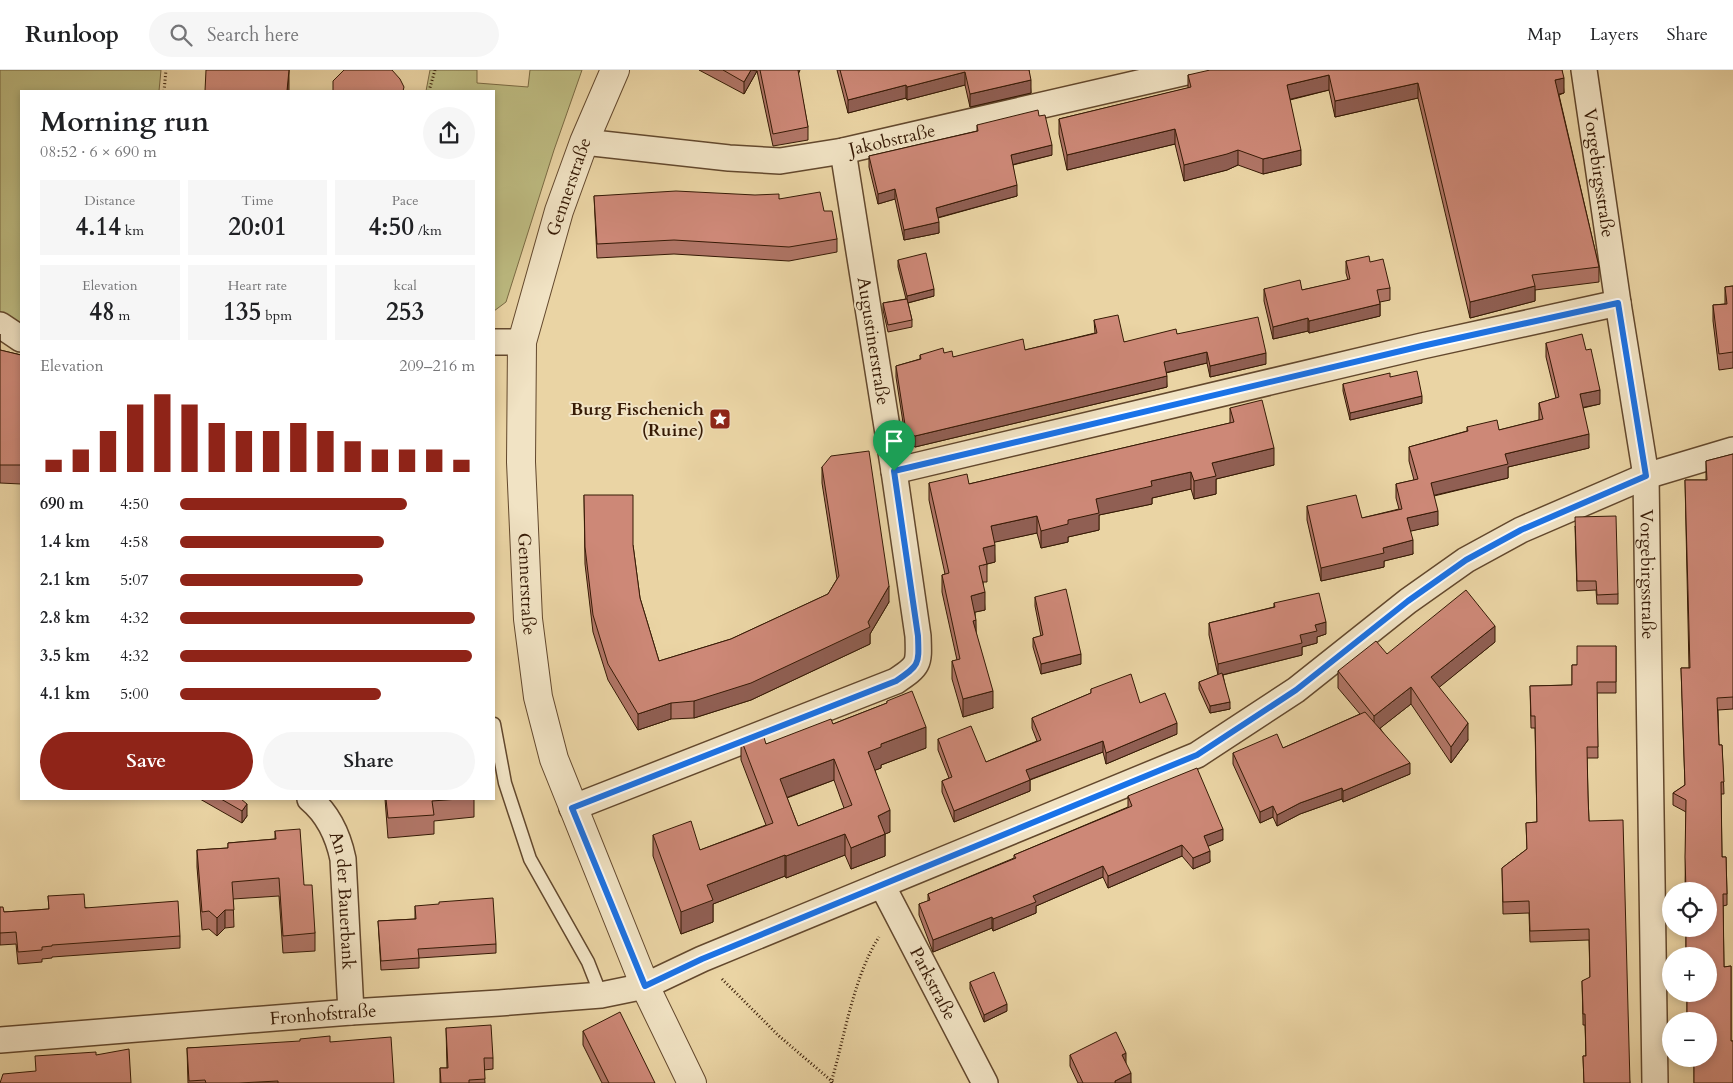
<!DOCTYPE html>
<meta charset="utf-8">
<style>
:root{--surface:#fff;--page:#f6f6f6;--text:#202124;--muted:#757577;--line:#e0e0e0;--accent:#8f2418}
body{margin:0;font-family:Cardo,serif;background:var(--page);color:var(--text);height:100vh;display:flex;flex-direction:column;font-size:19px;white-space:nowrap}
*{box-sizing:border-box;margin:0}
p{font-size:16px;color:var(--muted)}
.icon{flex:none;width:28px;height:28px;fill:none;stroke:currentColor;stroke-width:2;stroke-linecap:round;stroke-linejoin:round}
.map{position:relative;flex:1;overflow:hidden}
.details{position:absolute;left:20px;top:20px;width:475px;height:710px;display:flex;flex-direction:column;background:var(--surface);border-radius:0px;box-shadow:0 2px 8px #0003}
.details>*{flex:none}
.controls{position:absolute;left:1662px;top:812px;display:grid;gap:10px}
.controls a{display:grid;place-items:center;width:55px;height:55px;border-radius:50%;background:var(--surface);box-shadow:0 2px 8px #0003;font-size:25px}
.pin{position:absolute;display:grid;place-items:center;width:42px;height:42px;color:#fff;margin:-51px -21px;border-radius:50% 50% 50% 0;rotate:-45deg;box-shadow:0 0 5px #0007}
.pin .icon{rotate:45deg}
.round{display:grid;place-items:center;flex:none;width:52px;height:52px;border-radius:26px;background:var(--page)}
.headline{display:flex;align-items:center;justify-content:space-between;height:85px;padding:0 20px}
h1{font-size:28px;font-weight:800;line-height:38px}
.metrics{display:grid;grid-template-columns:repeat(3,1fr);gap:8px;height:85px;padding:5px 20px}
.metrics div{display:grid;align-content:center;border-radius:0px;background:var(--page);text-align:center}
.metrics b{font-size:25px;font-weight:800}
.metrics small{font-size:14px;font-weight:400}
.metrics p{font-size:14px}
.chart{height:140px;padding:10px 20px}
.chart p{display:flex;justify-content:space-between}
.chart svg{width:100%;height:90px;margin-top:5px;stroke:var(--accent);stroke-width:6}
.cta{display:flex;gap:10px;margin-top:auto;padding:10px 20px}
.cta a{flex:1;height:58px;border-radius:30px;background:var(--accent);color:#fff;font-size:20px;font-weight:800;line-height:58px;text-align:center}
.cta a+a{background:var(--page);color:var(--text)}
ul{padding:0 20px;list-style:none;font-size:16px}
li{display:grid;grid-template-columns:80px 60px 1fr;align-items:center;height:38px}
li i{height:12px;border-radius:6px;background:var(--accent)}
header{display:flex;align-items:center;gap:30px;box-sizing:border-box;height:70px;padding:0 25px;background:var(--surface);border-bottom:1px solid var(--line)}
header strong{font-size:24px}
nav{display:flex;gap:28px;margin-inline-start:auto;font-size:18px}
.search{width:350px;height:45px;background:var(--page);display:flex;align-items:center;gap:12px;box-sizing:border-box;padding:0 18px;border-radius:28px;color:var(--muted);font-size:19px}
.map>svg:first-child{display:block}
.green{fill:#bdbb81;stroke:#7a6a43}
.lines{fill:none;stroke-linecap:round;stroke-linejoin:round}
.service-casing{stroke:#63482d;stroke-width:15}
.minor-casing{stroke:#63482d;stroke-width:28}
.tertiary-casing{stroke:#63482d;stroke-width:30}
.path{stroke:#361a05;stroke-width:3;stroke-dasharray:1 2.5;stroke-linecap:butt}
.service{stroke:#f1e3c4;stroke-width:12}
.minor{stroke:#f1e3c4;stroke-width:25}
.tertiary{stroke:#f1e3c4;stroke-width:28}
.wall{fill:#b07566;stroke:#361a05;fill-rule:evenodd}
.shaded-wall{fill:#905f53;stroke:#361a05}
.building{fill:#cd8877;stroke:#361a05;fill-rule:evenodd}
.route-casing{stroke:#fff;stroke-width:10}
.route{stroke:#1a73e8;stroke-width:6}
.labels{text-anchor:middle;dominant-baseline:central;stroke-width:4;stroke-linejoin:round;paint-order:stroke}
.street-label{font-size:18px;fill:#361a05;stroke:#f1e3c4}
.poi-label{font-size:18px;font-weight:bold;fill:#361a05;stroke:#f1e3c4;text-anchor:end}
</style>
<header>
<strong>Runloop</strong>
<div class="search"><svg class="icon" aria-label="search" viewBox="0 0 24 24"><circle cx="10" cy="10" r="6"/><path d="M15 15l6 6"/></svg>Search here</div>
<nav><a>Map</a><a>Layers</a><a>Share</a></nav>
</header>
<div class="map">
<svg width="1733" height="1013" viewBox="0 0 1733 1013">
<rect width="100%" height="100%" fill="#ead4a4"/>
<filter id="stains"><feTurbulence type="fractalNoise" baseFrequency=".004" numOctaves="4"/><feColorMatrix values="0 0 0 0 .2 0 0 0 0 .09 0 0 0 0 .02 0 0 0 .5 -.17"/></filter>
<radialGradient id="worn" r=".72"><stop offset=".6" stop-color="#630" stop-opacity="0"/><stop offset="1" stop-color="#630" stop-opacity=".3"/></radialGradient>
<path class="green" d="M0,0h161l-2,21h-138v239l-21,-13z
M430,0h47v13l51,4 2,-17h52l-28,80 -48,152 -12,9v-220h-68z"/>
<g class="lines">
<g class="service-casing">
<path id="service" d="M494,654l11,59 25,76 58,103 13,33"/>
</g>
<g class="minor-casing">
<g id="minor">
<path id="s1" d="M1584,0l34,233 28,173 9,607"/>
<path id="s2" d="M584,72l145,16 51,3 63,-10 352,-81"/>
<path d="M0,255l21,14"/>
<path d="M494,272h28"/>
<path d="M894,401l528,-125 196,-43"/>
<path id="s3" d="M310,729c19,16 28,36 33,60l8,153"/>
<path d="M572,738l324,-127c24,-16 23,-17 22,-45l-24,-165 -51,-320"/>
<path id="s4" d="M882,815l103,198"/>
<path id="s5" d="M0,970l351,-28 148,-9 102,-8 44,-9 57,-27 495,-204 99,-65 112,-89 58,-41 55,-30 125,-54 87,-26"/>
</g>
</g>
<g class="tertiary-casing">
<g id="tertiary">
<path id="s6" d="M615,0l-31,72 -25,69 -37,131 -1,120 7,157 10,78 16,62 91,227 47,97"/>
</g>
</g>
<path class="path" d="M164,21l2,-21
M429,21l6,-21
M722,909l57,57 55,47
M831,1013c13,-44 23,-108 48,-146"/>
<use href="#service" class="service"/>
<use href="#minor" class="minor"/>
<use href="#tertiary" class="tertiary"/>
</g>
<path class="wall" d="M699,0h101l-2,5 10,52v13l-35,6 -16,-75 -13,23z
M837,0h192l2,23 -61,14 -5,-22 -58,15 -1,-2 -58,15z
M1562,0l2,23 -5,2 40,172v15l-64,8v11l-65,17 -52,-220 -83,19 -6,-27 -39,10 11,65 -38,9 -25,-9 -11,5 -43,11 -9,-37 -108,26 -8,-36v-15l129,-31v-13z
M977,55l75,30 -39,10 4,31 -79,22 1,15 -35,7 -9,-41 -17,5 -9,-37v-11l108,-25z
M594,126l185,3 45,12 13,28v13l-48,9 -115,-7 -77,4z
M898,190l36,36 -26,7 4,17v7l-24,5 -5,-22v-7l23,-4 -8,-32z
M1346,191l24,1 20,26v12l-10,2v14l-71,17 -1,-2 -35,8 -9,-38v-12l38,1 46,-10 -2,-7z
M1733,216v82l-14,2 -6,-49v-16l12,-1v-17z
M1094,250l30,22 53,-8 89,30 -56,13 -3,-14 -41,10 1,14 -252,60 -9,-5 -10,-65v-11l24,-7v-4l24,-2 9,4 72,-7 70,-17z
M0,264v16l21,5v129l-21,-1z
M1546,273l54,61 -17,4 6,40 -81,19v11l-74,18 4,29 -28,6 3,23 -29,7v6l-63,14 -14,-61v-14l55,12 37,-9 -3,-11v-14l18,-4 -5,-19v-14l58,-16v-4l32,3 40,-10v-17l17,-5 -10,-41z
M1390,307l32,26 -72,17 -7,-29v-7z
M1230,338l44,57 -58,14v15l-22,5 -3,-10 -39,9v6l-53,11v15l-31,7v5l-27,6 -4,-15 -43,9 1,20 -8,2v18h-4l2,28 -10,2 1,20 17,76 -30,9 -11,-38v-18l5,-1 -15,-68v-17l3,-1 -16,-74v-17l40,1 261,-61z
M1733,384v255l-15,1 1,35h3l2,49h-3l1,63h4l1,37v11l-4,1 1,61 7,-1v75h2v42h-39v-22h-6v-2h21v-38h-22v-27h22v-38h-23v-27h23v-38h-24l1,-79 -13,-7v-12l12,-8 -4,-117h8l-4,-188h21v-19z
M822,397l67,135 -19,32v10l-119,56 -57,18 -23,1 -33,11 -30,-50 -15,-48 -8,-68 -1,-69 49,50 7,53 19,63 72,-22 97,-45 9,-15 -15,-96z
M1575,456l43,68v10h-21l-1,-14 -19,1z
M1035,527l46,67 -40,10 -8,-27v-9l8,-2 -6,-30z
M1274,533l52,31 -9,3v6l-15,4v8l-79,20 7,34 -20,4 -11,-24v-7l19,-7 -9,-40v-12l65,-16z
M1495,572l-56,45 29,53 -17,23 -40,-59 -31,24 30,46 -67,28 -1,-3 -42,15 -23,12 -4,-9 -13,6 -27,-59v-11l50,-5 77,-34 -22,-26v-17l49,-17z
M1616,576v47h-19l1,65h-11l1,38 1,25 41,262h-46l-1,-27h3l-1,-31h-2v-5l-1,-39 8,-3 -1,-38 -59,2 -1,-29 -26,1 -1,-46 25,-19 -1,-26 11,-1 -2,-94h-4l-1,-42 42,-1v-20h5z
M1091,619l49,14 37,31 -71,30 -3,-12 -73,28v11l-76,31 -12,-30v-11l7,-3 -11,-28v-11l48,23 51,-21 -5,-13v-10l59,-25z
M887,631l39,47 -45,17v3l-6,2 15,62 -5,2v22l-34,13 -6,-14 -59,23 -1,-2 -72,28v18l-32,12 -28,-78v-21l47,15 66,-25 -25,-65v-21l25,5 67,-20 54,-21zM834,710l10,28 -46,18 -11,-28z
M1128,726l95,44 -15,6 2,16 -17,7 -11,-13 -74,32 -5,-11 -67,29v7l-43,18 -1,-3 -59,24 -14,-37v-11l9,-3v-7l86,-36v-3l114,-48z
M200,729h41l6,17 -5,7z
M385,729h89v18l-40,4v13l-46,4z
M275,761l29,54 11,48v18l-32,2 -4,-57 -46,3 1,28 -9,1 -8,8 -8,-7 -7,1 -5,-63v-17l31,-2v-5l47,-4z
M48,826l132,40v12l-128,9v1l-10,1v3l-24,2 -2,-20 -16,1v-38l4,5 45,-3z
M415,836l81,38v9l-77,5v10l-38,2 -3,-49 37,-2z
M970,912l37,29 -23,11 -14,-33z
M446,958l47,30v11l-9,1 1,13h-45v-15h7z
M583,961l72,52h-53l-19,-38z
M330,972l64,41h-206l-1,-35z
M1070,985l56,9 5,19h-53l-8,-17z"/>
<path class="shaded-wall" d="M289,0v21h-2z
M751,0l6,1 -13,23v-12z
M965,2v13l-58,15v-13z
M1329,5v15l-42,10v-15z
M1564,8v15l-9,2v-15z
M1031,10v13l-61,14v-13z
M1418,13v15l-83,19v-16z
M906,15v13l-58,15v-13z
M1175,59v15l-108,26v-15z
M1052,75v10l-41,10v-10z
M1238,80v15l-11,5 -43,11v-16z
M1301,80v15l-38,9v-15z
M1017,115v11l-81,22v-10z
M895,119v10l-17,5v-10z
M939,152v11l-35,7v-10z
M1535,216v15l-65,17v-16z
M934,219v7l-27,7v-7z
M1380,234v12l-71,17v-12z
M1308,248v13l-35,8v-12z
M1207,282v11l-43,10v-11z
M1266,283v11l-56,13v-11z
M1167,306v11l-252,60v-11z
M1600,320v14l-20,4v-14z
M1422,326v7l-72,17v-7z
M1589,364v14l-81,19v11l-77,18v-13l74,-29z
M1274,378v17l-58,14v15l-22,5v-18l18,-18z
M1191,402v17l-39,9v6l-53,11v15l-31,7v5l-27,6v-17l27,-11 28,-21 55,-18z
M1438,441v14l-31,7v-14z
M1037,446v17l-46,10v-17z
M1413,470v14l-29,7v6l-63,14v-13l62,-20z
M995,475v17l-12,3v-17z
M889,516v16l-19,32v10l-119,56 -57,18v-17l174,-79z
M985,522v18l-14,3v-17z
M976,550v17l-3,-16z
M1326,552v12l-9,3v6l-15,4v8l-84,21v-12l82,-29 15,-10z
M1495,556v16l-64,52v-17z
M1081,584v10l-40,10v-10z
M1411,617v17l-37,29v-17z
M993,621v17l-30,9v-18z
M1230,632v7l-20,4v-7z
M671,633v16l-33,11v-16z
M1177,653v11l-71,30v-11z
M1468,653v17l-17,23v-16z
M926,657v21l-45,17v3l-13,5v-21l13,-8z
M1103,671v11l-77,29v-11z
M834,689v21l-54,20v-21z
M1410,693v11l-67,28v-11z
M1030,710v11l-76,31v-11z
M1342,718v11l-42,15 -23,12v-11l23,-12z
M247,734v12l-5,7v-12z
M1273,736v11l-13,6v-11z
M890,740v22l-12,5v-21z
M1223,759v11l-19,8v-12z
M845,764v21l-59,23v-22z
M885,764v22l-34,13v-21z
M1182,775v11l-74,32v-12z
M1210,781v11l-17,7v-11z
M785,785v21l-72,28v18l-32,12v-22l26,-27z
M1103,796v11l-67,29v7l-43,18v-12l40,-23z
M225,840v18l-8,8v-18z
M992,847v11l-59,24v-12z
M1007,934v7l-23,11v-7z
M1126,983v12l-4,-10z
M1131,1003v10h-16v-2z"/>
<path class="building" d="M206,0h83l-2,21h-82z
M344,0h48l8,9 4,8 -1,4h-70v-10z
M723,0h28l-7,12z
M760,0h38l10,57 -35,7z
M840,0h189l2,10 -61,14 -5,-22 -58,15 -1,-2 -58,15z
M1210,0h352l2,8 -9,2 44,187 -67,8 3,11 -65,16 -52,-219 -83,18 -6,-26 -42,10 14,65 -38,9 -25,-9 -11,4 -43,11 -9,-36 -108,26 -8,-36 132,-32 -3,-12z
M1038,40l1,6 6,-1 7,30 -41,10 6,30 -81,23 3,14 -35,8 -9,-41 -17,5 -9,-38 109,-25 -1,-6z
M676,121l79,4 24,-1v5l41,-7 4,19h8l5,28 -48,8 -115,-7 -77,4 -3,-48z
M926,183l8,36 -27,7 -9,-36z
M1369,186l1,6 13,-3 7,29 -13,2 3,14 -71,17 -1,-3 -35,9 -9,-38 36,-9 2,10 48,-11 -4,-18z
M1733,216v66l-14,2 -6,-49 14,-1 -2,-17z
M907,229l5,21 -24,5 -5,-22z
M1118,245l6,27 52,-13 1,5 81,-17 8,36 -56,13 -3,-14 -43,10 3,14 -252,60 -9,-5 -10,-65 25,-7 -1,-4 23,-7 1,5 8,-2 1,6 70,-18 2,11 72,-17 -3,-13z
M1582,264l4,16 5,-1 9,41 -20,4 9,40 -84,20 3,10 -77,19 7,28 -31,7 6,22 -30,8 1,5 -63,15 -14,-62 49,-11 6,23 40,-9 -6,-25 22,-5 -9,-32 59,-16 -1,-4 30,-7 2,10 44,-11 -4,-16 20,-6 -13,-54z
M0,280l21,5v110h-21z
M1417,301l5,25 -72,17 -7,-29 47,-11v4z
M1262,330l12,48 -62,15 4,13 -22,5 -3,-9 -40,9 1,5 -56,13 3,14 -31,7v4l-27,7 -4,-15 -46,10 4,19 -12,3 4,16 -8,2 6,26 -14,4 5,24 -3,1 20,70 -30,8 -11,-38 8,-2 -18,-84 7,-2 -20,-90 38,-9 2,10 265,-62 -4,-14z
M869,381l20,135 -21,36 2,5 -119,56 -57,18 -23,2 -33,11 -30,-50 -15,-49 -8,-68 -1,-52h49v50l7,53 19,63 72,-22 97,-45 11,-18 -17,-109 9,-11z
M1733,384v243l-16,1 2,47h3l2,37h-3l1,75h4l1,37h-4l1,73 7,-1v75h2v42h-39v-24h15v-38h-22v-27h22v-38h-23v-27h23v-38h-23l-1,-34 1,-57 -13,-7 12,-8 -4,-117h9l-5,-188h22l-1,-19z
M1616,446l2,78 -21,1 -1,-14h-19l-2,-64z
M1066,519l15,65 -40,10 -8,-26 10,-3 -8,-38z
M1466,520l29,36 -64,51 37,46 -17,24 -40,-60 -37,29 -36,-45 38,-30 11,13z
M1319,523l7,29 -11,3 2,6 -17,4 2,8 -84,21 -9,-41 66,-16 -1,-4z
M1577,576h39v36h-19l1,65h-11l1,49 1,25 34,-1 7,263h-46l-1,-27h3l-1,-42h-2v-5l-1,-28 8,-4 -1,-48 -59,2 -1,-30 -26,1 -1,-34 25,-19 -1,-26 11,-1 -2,-106h-4l-1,-30 42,-1v-20h5z
M1222,603l8,29 -20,4 -11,-24z
M1131,604l9,29 25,-10 12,30 -71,30 -3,-12 -77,29 4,10 -76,31 -12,-30 10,-4 -14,-38 33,-13 15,36 55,-22 -9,-22 59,-25v-4z
M912,621l14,36 -45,17v3l-13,5 22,58 -12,6 7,18 -34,14 -6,-14 -59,22 -1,-1 -78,30 6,15 -32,12 -28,-77 38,-14 9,29 73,-27 -32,-84 21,-8 4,13 65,-25 2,5 54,-21v-2zM834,689l18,46 -54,21 -18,-47z
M1365,642l45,51 -67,28 -1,-3 -42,15 -23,12 -4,-9 -13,6 -27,-59 44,-19 6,14z
M1197,698l26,61 -19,7 6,15 -17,7 -11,-13 -74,31 -5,-10 -70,30 3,6 -43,17 -1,-2 -59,23 -14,-36 11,-4 -2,-6 88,-36 -2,-3 118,-49 -4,-10z
M221,729h20l6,5 -5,7z
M386,729h73l-27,2 2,14 -46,3z
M300,759l4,56h8l3,48 -32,3 -4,-58 -47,4 2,28h-9l-8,8 -8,-7 -7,1 -5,-62 31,-2v-5l48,-4 -1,-8z
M84,824l1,14 93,-7 2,35 -128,9v1l-10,1v3l-24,2 -2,-20 -16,1v-26h3l1,5 45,-3 -1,-13z
M493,828l3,46 -78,5 1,9 -38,3 -3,-40 38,-2 -1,-13 24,-2v-2z
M994,902l13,32 -23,11 -14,-33z
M620,942l35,71h-46l-26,-52z
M491,955l2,33h-9l1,21 -16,1v3h-28l-1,-15h8l-2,-40z
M1116,962l10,21 -4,2 9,18 -16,8v2h-32l-13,-28z
M330,966v6l61,-5 3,46h-116v-2l-39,2h-33l-1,-3 -16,1 -2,-33 113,-7v-2z
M129,979l2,34h-131l3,-9 33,-3 -1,-15 61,-4v3z"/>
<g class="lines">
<g class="route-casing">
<path id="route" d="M1618,233l28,173 -125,54 -55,30 -58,41 -112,89 -99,65 -495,204 -57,27 -73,-178 324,-127c24,-16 23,-17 22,-45l-24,-165 528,-125z"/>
</g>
<use href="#route" class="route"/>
</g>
<defs>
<g id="sight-square" transform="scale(1.125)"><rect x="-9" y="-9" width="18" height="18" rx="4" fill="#8f2418" stroke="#f1e3c4"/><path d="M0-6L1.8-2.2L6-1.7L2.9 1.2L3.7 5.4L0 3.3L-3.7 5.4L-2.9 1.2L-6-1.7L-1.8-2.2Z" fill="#fff"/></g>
</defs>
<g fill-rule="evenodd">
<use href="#sight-square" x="720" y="349"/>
</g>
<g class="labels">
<g class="street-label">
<text stroke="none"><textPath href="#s2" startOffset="311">Jakobstraße</textPath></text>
<text stroke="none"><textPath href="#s1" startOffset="104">Vorgebirgsstraße</textPath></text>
<text transform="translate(569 117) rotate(-71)">Gennerstraße</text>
<text transform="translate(873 271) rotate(81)">Augustinerstraße</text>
<text stroke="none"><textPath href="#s1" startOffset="509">Vorgebirgsstraße</textPath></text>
<text stroke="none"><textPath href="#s6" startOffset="530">Gennerstraße</textPath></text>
<text stroke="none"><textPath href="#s3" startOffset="111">An der Bauerbank</textPath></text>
<text stroke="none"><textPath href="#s4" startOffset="111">Parkstraße</textPath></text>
<text stroke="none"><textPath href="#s5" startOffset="324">Fronhofstraße</textPath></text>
</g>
<g class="poi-label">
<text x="704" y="339">Burg Fischenich<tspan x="704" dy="21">(Ruine)</tspan></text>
</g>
</g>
<rect width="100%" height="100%" filter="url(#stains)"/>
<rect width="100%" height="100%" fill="url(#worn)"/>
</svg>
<div class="controls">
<a><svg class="icon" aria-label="locate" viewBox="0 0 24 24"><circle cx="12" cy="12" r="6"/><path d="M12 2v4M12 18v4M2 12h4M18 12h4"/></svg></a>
<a>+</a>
<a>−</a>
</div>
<div class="pin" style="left:894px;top:401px;background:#1e9e55"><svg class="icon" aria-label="arrive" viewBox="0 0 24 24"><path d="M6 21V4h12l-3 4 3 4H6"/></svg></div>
<section class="details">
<div class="headline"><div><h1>Morning run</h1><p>08:52 · 6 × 690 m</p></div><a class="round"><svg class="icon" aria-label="share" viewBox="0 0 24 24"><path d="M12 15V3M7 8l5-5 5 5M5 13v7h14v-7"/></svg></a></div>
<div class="metrics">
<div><p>Distance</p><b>4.14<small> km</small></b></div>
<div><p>Time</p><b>20:01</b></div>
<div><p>Pace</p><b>4:50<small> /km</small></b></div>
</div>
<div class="metrics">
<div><p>Elevation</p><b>48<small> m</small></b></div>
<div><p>Heart rate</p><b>135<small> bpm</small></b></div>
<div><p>kcal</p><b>253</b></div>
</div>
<div class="chart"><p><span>Elevation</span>209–216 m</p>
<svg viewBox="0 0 160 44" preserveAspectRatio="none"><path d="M5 44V38M15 44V33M25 44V24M35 44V11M45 44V6M55 44V11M65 44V20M75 44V24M85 44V24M95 44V20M105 44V24M115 44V29M125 44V33M135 44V33M145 44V33M155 44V38"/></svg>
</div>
<ul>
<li><b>690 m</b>4:50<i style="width:77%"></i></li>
<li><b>1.4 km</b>4:58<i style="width:69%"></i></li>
<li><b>2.1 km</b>5:07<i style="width:62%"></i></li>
<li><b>2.8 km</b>4:32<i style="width:100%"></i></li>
<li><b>3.5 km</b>4:32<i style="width:99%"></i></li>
<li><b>4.1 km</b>5:00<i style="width:68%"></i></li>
</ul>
<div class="cta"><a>Save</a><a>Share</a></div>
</section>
</div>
